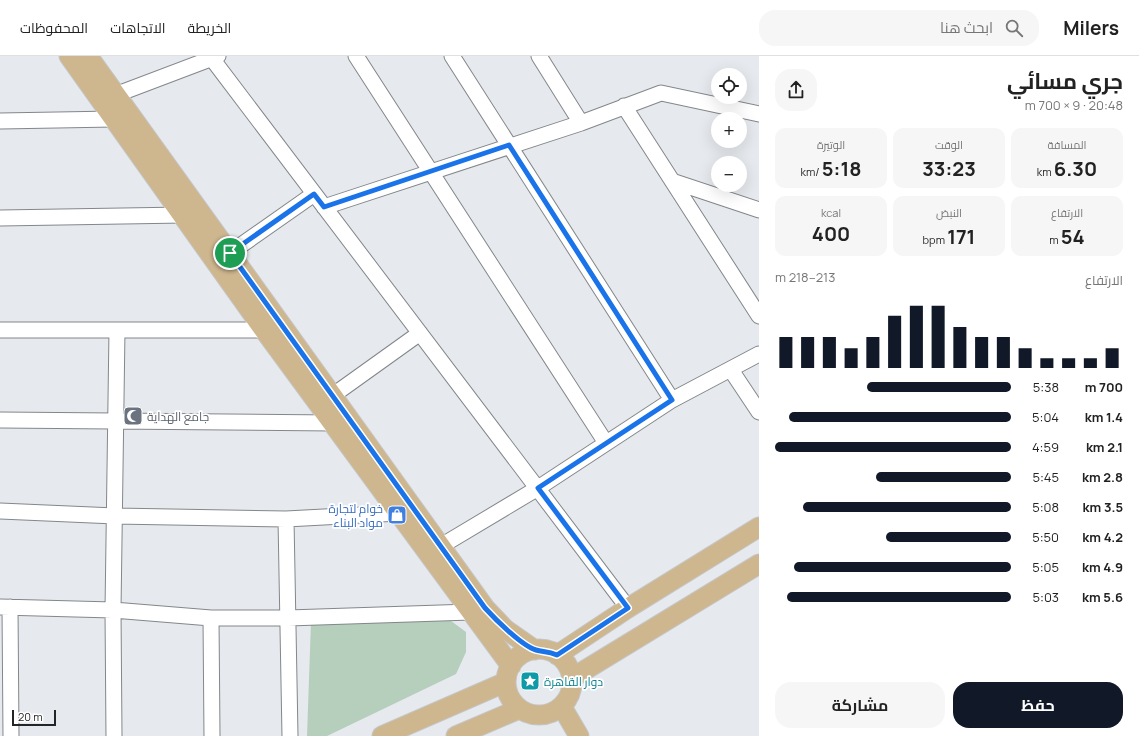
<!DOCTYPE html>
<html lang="ar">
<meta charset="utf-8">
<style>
:root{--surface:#fff;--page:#f6f6f6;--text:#222;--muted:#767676;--line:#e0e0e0;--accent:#111827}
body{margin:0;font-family:Manrope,Cairo,sans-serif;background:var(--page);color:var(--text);direction:rtl;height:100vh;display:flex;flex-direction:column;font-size:15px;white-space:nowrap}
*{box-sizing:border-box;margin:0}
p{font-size:13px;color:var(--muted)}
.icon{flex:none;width:22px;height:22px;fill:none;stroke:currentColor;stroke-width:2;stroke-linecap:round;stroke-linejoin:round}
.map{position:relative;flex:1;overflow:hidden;direction:ltr}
.details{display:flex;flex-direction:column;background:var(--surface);width:380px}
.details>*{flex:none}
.tools{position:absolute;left:711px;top:12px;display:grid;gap:8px}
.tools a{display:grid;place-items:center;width:36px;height:36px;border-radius:50%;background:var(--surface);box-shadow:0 4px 16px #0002;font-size:20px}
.scale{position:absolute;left:12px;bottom:10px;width:44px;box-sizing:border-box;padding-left:4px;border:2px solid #232526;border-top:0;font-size:11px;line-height:14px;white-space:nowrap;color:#232526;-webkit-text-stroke:3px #fff;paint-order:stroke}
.pin{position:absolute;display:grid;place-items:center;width:34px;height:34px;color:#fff;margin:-17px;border:2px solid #fff;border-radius:50%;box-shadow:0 1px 4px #0007}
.round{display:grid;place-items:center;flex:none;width:42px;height:42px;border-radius:16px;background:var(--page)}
.headline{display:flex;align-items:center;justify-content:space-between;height:68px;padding:0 16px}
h1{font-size:22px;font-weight:700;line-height:30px}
.figures{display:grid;grid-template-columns:repeat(3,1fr);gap:6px;height:68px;padding:4px 16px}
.figures div{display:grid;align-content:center;border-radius:10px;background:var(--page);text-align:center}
.figures b{font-size:20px;font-weight:700}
.figures small{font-size:11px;font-weight:400}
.figures p{font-size:11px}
.chart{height:112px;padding:8px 16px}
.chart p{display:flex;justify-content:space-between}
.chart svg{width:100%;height:72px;margin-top:4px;stroke:var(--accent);stroke-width:6}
.cta{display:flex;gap:8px;margin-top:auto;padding:8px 16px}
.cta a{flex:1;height:46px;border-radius:16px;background:var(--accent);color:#fff;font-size:16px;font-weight:700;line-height:46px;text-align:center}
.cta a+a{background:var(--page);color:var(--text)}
ul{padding:0 16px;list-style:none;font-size:13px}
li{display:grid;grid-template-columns:64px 48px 1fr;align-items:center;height:30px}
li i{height:10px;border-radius:5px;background:var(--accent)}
header{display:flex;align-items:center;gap:24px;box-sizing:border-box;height:56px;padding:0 20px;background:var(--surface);border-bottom:1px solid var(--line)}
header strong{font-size:19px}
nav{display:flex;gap:22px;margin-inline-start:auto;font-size:14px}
.search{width:280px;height:36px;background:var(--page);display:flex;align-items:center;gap:10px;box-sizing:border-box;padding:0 14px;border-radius:16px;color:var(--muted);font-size:15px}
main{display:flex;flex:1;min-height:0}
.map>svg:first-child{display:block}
.green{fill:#b6cebc}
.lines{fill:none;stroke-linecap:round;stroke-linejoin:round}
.minor-casing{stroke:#83878a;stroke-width:17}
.major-casing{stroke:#c6c6c7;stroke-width:21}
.minor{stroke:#fff;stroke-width:15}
.major{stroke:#ceb68e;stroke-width:19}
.route-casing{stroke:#fff;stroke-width:8}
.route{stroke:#1a73e8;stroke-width:5}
.labels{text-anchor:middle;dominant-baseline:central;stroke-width:3.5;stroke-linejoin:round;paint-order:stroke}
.worship-label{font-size:12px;fill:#5b616d;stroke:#fff;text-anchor:start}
.shop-label{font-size:12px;fill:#366cbe;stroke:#fff;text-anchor:end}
.culture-label{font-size:12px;fill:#0d838f;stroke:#fff;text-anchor:start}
</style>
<header>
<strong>Milers</strong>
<div class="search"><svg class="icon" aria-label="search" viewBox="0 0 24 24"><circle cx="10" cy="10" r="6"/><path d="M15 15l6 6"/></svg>ابحث هنا</div>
<nav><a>الخريطة</a><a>الاتجاهات</a><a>المحفوظات</a></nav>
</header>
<main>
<section class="details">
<div class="headline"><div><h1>جري مسائي</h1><p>20:48 · 9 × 700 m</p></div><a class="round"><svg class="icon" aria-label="share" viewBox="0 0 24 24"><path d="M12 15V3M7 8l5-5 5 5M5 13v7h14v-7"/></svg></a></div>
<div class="figures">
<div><p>المسافة</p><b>6.30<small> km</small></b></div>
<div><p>الوقت</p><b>33:23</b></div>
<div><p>الوتيرة</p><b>5:18<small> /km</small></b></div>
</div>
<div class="figures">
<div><p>الارتفاع</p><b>54<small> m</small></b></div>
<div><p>النبض</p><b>171<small> bpm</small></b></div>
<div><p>kcal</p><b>400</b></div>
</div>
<div class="chart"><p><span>الارتفاع</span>213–218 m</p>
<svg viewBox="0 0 160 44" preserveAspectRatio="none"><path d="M5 44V25M15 44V25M25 44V25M35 44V32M45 44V25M55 44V12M65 44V6M75 44V6M85 44V19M95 44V25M105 44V25M115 44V32M125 44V38M135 44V38M145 44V38M155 44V32"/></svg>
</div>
<ul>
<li><b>700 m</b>5:38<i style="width:61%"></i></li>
<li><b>1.4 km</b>5:04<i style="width:94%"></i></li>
<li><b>2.1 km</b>4:59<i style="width:100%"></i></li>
<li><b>2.8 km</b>5:45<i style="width:57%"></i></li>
<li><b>3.5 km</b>5:08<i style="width:88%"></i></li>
<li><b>4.2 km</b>5:50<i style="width:53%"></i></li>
<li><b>4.9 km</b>5:05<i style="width:92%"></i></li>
<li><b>5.6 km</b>5:03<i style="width:95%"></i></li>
</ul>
<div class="cta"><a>حفظ</a><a>مشاركة</a></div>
</section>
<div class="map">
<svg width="759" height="680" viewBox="0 0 759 680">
<rect width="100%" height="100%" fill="#e6e9ed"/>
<path class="green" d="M451,565l15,11v20l-10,22 -129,62h-20l4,-114z"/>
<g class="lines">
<g class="minor-casing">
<path id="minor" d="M210,0l418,552
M356,0l250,387
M452,0l220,344
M539,0l42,67
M115,39l103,-39
M624,50l135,210
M0,65l114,-2
M672,125l87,29
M324,151l257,-84 80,-30 98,21
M0,162l184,-3
M230,197l84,-59
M0,274h264
M731,314l28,42
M332,340l88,-63
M0,364l334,3
M0,455l115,5 171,3 113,-6
M286,463l4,217
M441,490l97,-58 134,-88 87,-46
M0,551l113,3 98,8h77l183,-6
M10,551l1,129
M211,562l1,118
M114,680l-1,-126 4,-280"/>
</g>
<g class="major-casing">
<path id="major" d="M69,0l195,274 247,336
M88,0l397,552 20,21 30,21
M506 626a33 33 0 1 1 66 0a33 33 0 1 1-66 0Z
M557,599l71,-47 131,-81
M572,622l187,-114
M562,651l17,29
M382,680l124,-54
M456,680l63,-27"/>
</g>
<use href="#minor" class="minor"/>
<use href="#major" class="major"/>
</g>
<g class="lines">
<g class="route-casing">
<path id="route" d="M509,89l163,255 -134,88 90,120 -71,47c-9,-4 -14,-3 -21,-5 -14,-4 -41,-31 -51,-42l-255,-355 84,-59 10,13z"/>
</g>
<use href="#route" class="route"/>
</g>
<defs>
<g id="mosque-square" transform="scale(1)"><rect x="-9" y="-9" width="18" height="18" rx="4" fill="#6b7280" stroke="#fff"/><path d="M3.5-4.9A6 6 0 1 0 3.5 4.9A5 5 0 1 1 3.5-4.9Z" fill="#fff"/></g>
<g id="shop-square" transform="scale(1)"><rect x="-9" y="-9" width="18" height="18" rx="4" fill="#3f7fe0" stroke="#fff"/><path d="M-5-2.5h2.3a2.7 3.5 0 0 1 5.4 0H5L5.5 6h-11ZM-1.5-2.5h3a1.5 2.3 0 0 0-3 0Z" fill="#fff"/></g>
<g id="sight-square" transform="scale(1)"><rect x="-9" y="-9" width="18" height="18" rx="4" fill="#0f9aa8" stroke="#fff"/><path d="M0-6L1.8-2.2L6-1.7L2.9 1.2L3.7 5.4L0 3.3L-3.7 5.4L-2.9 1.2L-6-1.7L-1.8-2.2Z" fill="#fff"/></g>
</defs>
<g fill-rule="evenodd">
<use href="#mosque-square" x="133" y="360"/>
<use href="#shop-square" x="397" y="459"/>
<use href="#sight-square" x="530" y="625"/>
</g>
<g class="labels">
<g class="worship-label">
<text x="147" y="360">جامع الهداية</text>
</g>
<g class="shop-label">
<text x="383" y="452">خوام لتجارة<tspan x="383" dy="14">مواد البناء</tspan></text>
</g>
<g class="culture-label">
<text x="544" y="625">دوار القاهرة</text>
</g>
</g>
</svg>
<div class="tools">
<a><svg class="icon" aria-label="locate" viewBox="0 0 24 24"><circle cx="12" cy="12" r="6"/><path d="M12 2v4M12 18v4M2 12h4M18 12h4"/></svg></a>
<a>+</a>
<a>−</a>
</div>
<div class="scale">20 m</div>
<div class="pin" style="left:230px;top:197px;background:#1e9e55"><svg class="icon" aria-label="arrive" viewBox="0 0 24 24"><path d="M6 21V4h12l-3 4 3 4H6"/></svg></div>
</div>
</main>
